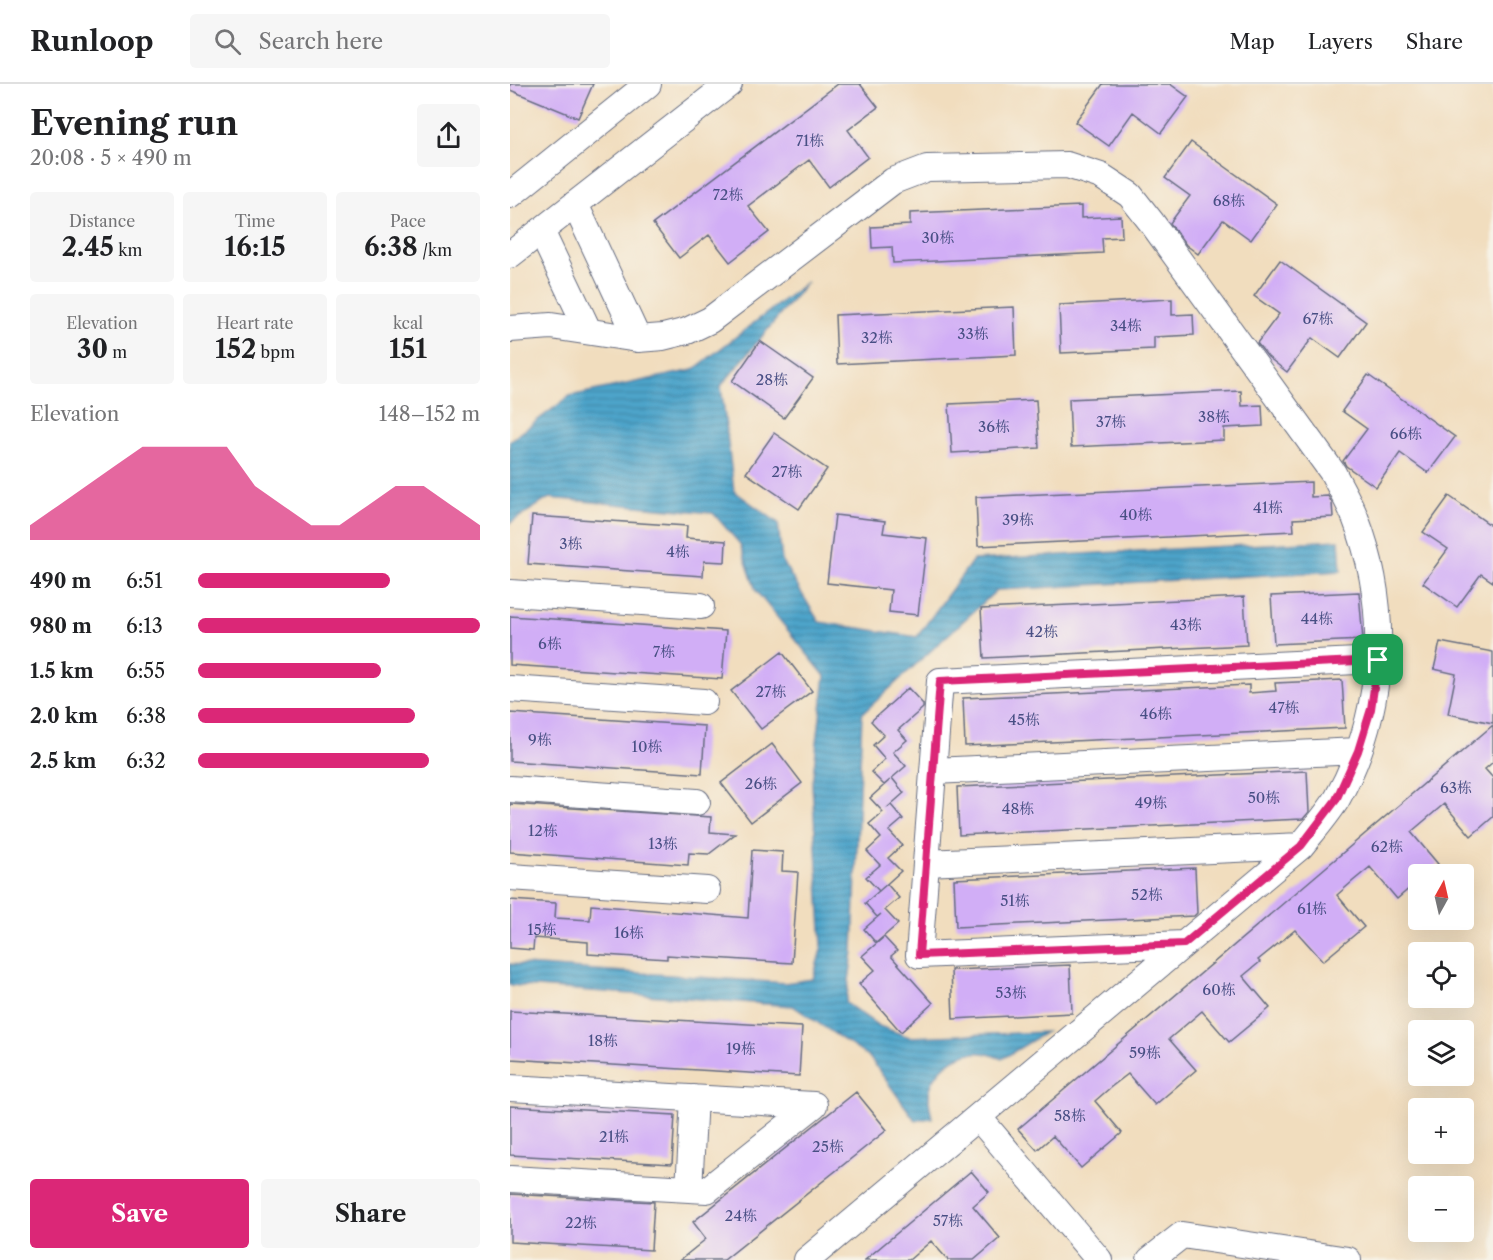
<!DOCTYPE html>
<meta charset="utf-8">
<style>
:root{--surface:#fff;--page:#f6f6f6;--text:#202124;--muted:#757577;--line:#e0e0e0;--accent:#db2777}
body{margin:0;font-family:"Libre Caslon Text","Noto Serif SC",serif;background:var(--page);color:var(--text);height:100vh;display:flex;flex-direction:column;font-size:22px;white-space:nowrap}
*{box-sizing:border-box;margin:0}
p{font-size:20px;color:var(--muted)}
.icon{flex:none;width:33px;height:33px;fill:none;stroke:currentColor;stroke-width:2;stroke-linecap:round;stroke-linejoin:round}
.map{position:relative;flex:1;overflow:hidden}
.side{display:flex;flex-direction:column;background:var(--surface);width:510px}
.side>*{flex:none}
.needle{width:39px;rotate:8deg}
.fabs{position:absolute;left:898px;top:780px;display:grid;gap:12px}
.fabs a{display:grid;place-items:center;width:66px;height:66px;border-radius:6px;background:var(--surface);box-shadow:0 6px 24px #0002;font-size:30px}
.pin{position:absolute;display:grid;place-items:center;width:51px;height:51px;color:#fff;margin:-26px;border-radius:12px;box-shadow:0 3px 9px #0006}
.round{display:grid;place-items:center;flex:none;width:63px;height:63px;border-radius:6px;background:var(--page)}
.overview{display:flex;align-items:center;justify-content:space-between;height:102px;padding:0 30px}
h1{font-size:33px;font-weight:700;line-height:45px}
.metrics{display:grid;grid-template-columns:repeat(3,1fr);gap:9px;height:102px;padding:6px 30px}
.metrics div{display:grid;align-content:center;border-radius:6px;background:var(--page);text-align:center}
.metrics b{font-size:26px;font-weight:700}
.metrics small{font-size:16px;font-weight:400}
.metrics p{font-size:16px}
.chart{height:168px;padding:12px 30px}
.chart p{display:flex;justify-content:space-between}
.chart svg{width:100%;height:108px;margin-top:6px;fill:var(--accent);opacity:.7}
.primary-button{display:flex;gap:12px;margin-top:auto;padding:12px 30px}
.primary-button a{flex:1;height:69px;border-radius:6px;background:var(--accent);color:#fff;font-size:24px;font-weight:700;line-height:69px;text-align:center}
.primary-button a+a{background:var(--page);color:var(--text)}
ul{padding:0 30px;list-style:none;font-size:20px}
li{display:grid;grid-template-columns:96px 72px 1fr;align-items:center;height:45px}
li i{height:15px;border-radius:8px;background:var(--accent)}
header{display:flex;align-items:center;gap:36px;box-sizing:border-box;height:84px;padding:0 30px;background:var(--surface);border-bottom:2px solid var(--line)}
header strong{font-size:28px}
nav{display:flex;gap:33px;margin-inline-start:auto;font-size:21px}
.search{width:420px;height:54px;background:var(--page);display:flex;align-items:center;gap:15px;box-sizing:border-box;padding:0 21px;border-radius:6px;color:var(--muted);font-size:22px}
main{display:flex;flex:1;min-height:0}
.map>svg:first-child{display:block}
.water{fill:url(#water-rules);stroke:#346a94;stroke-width:1.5}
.building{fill:#d1aef6}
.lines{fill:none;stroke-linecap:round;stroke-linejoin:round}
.minor-casing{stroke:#666c80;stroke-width:28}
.minor{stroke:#fff;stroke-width:26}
.route-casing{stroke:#fff;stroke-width:12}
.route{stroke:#db2777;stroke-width:8}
.labels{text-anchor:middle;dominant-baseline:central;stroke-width:4.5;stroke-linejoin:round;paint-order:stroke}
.number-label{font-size:15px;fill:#484f84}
</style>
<header>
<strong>Runloop</strong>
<div class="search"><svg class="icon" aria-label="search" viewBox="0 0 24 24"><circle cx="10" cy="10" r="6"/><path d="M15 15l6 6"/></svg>Search here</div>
<nav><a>Map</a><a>Layers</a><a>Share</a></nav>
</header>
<main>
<section class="side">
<div class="overview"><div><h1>Evening run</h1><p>20:08 · 5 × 490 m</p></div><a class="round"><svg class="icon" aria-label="share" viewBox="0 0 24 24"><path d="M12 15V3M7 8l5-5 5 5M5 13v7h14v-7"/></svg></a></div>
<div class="metrics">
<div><p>Distance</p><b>2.45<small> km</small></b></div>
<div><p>Time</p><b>16:15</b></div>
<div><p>Pace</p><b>6:38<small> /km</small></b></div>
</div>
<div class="metrics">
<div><p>Elevation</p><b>30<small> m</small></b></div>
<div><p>Heart rate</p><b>152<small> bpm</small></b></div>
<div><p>kcal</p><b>151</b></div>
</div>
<div class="chart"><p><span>Elevation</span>148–152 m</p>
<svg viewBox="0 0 160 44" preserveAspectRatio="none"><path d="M0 44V38L10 30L20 22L30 14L40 6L50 6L60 6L70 6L80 22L90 30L100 38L110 38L120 30L130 22L140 22L150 30L160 38V44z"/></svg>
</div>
<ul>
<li><b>490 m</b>6:51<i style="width:68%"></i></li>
<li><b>980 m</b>6:13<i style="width:100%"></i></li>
<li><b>1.5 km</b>6:55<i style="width:65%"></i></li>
<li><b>2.0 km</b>6:38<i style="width:77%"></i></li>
<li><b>2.5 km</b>6:32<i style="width:82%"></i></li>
</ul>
<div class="primary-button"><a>Save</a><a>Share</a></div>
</section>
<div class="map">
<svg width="983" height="1176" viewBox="0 0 983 1176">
<defs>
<pattern id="water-rules" width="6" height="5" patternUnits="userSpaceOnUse" patternTransform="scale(1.5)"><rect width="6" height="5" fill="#4da4ca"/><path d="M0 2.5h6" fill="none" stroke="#3f86a7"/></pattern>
</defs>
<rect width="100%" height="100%" fill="#f7f3e8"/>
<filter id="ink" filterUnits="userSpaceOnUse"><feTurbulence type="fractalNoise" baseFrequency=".0167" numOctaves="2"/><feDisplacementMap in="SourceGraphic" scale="12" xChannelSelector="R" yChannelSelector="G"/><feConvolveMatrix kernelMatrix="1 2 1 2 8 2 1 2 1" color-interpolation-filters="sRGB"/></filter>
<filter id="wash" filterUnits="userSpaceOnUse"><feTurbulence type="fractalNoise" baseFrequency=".008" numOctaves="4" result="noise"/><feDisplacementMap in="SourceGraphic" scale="24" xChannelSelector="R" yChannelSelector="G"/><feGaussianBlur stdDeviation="1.35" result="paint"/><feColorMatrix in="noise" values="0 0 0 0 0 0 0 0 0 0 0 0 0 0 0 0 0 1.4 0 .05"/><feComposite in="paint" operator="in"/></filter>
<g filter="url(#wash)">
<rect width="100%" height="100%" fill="#f1ddbe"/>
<path class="water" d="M297,198l-86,104 13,105 44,32 4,38 37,61 98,15 56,-77 366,-20 2,31 -344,19 -135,124 -9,237 -7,52 33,23 30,11 137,-5 -44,27c-6,-2 -12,-5 -18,-6 -27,-4 -55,19 -55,46 0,6 2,13 3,19l-17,2 -45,-62 -77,-52 -283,-21v-21l275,19 28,-4 9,-33 -10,-162 13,-108 -69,-85 -16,-47 -27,-31 -164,-15 -39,25v-82l60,-45 123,-26z"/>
<g id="blocks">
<path class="building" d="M0,0h83l-15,34 -68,-28z
M328,0h22l18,23 -30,23 20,27 -39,30 -20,-27 -61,46 21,26 -39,30 -21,-27 -30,23 -26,-34z
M593,0h67l18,13 -27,36 -28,-21 -24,34 -34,-24z
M681,58l86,62 -26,36 -28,-20 -25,34 -12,-9 -16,-22 20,-27 -25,-18z
M571,122v12l40,-2 1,21 -20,1 1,15 -210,10 -1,-16 -20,1 -1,-21 39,-2v-12z
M770,176l86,62 -26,36 -28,-20 -25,34 -19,-15 -11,-14 22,-29 -25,-18z
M662,215v16l21,-1 1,21 -40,2v12l-93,4 -2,-48z
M504,223l2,48 -179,9 -2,-49z
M250,257l53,37 -29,40 -52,-37z
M858,291l87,62 -27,36 -28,-20 -24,34 -30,-21 -3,-5 24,-32 -25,-18z
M731,307l1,15 20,-1 1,21 -39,2v12l-153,7 -2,-48z
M526,316l3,48 -87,5 -3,-49z
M264,349l53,36 -28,40 -53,-36z
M801,398v15l17,-1 4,7 1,14 -40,2 1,12 -316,15 -2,-49z
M939,412l44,31v55l-12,-8 -24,33 -34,-24 25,-34 -25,-17z
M325,431l50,6 -2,12 44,5 -9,77 -29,-3 2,-22 -64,-7z
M22,432l155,10 -1,12 40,3 -1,21 -21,-1 -1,15 -175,-12z
M849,508l4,48 -89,4 -3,-48z
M734,513l3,48 -263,13 -3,-49z
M0,532l216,15 -4,48 -212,-14z
M930,558l53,10v71l-45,-9 8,-40 -22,-5z
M272,568l30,39 -51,38 -30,-38z
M832,596l3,48 -380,18 -2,-48 286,-13v8l27,-2 -1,-8z
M398,604l15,16v4l-25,22 9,10 -14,12 13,14 -14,12 12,15 -17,15 4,-3 12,14 -14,12 13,14 -14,13 13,13 -22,20 -13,-14 14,-12 -13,-14 14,-13 -12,-14 14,-12 -13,-14 20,-18 -6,5 -13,-13 14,-13 -12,-14 11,-10 -13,-14z
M0,629l195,13 -3,48 -192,-13z
M983,641v37l-8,7 8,9v39l-22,19 -27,-32 -33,28 27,32 -12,10h-7v6l-22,19 -27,-32 -17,14 -16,14 27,32 -41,34 -28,-31 -37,30 2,2 -17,14 27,32 -41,34 -27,-31 -33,28 27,31 -41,35 -27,-31 -17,13 -16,14 27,32 -41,35 -28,-32 -16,14 -19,-21z
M262,660l30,39 -51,39 -30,-39z
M797,687l2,41 -6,7 -344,16 -2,-48z
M0,720l201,13 -1,15 25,2 -26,20 -20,-1 -1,12 -178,-13z
M242,766l31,2 -1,19 16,1 -6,91 -125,-8v4l-79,-5v-12l-54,-4 -1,12 -23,-2v-48l46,3 -1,15 35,2 1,-15 157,13z
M685,784l2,45 -3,3 -238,11 -2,-48z
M377,800l12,14 -14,12 13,14 -22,19 -12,-14 17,-15 -4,3 -12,-14z
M374,853l13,14 -6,5 42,47 -32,29 -42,-48 16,-14 -13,-14z
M560,881l2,48 -119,6 -2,-49z
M0,927l292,16 -3,49 -289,-17z
M346,1008l31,38 -163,130h-44l26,-21 -13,-17z
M0,1022l165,9 -3,49 -162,-9z
M461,1087l18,21 -16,14 27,32 -26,22h-26l-17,-19 -22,19h-44z
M0,1110l144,8 -3,48 -141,-8z"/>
</g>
</g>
<g filter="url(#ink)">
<use href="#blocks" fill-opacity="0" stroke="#666c80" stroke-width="1.5"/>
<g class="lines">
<g class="minor-casing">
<path id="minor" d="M0,111l138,-111
M65,120l63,135
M31,147l47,99
M0,171l219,-171
M0,245l41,-3 87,13 25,-2 24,-6 23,-11 183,-139 34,-13 140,-3 34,11 29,19 22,28 181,250c7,14 16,29 22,44 36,92 30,196 -18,282 -10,16 -24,32 -36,47l-494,414
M0,509l191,13
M0,605l194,13
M423,687l425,-20
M0,705l187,13
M416,779l375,-17
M0,793l197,13
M674,860l-265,11 21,-274 438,-21
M0,1004l304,17 -107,85 -197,-11
M468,1033l121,143
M179,1105l5,-91
M640,1176l32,-25 166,25"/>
</g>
<use href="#minor" class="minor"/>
</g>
</g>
<g class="lines" filter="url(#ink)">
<g class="route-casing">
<path id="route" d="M868,576l-7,49 -13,42 -22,49 -35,46 -117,98 -265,11 21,-274z"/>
</g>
<use href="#route" class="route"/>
</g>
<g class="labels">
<g class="number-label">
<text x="300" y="56">71栋</text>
<text x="218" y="110">72栋</text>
<text x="719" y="116">68栋</text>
<text x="428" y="153">30栋</text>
<text x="808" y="234">67栋</text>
<text x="616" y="241">34栋</text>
<text x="463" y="249">33栋</text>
<text x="367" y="253">32栋</text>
<text x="262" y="295">28栋</text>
<text x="704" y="332">38栋</text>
<text x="601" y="337">37栋</text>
<text x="484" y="342">36栋</text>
<text x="896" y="349">66栋</text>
<text x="277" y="387">27栋</text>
<text x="758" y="423">41栋</text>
<text x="626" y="430">40栋</text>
<text x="508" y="435">39栋</text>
<text x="61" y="459">3栋</text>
<text x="168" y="467">4栋</text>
<text x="807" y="534">44栋</text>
<text x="676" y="540">43栋</text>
<text x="532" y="547">42栋</text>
<text x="40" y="559">6栋</text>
<text x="154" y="567">7栋</text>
<text x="261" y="607">27栋</text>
<text x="774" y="623">47栋</text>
<text x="646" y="629">46栋</text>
<text x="514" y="635">45栋</text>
<text x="30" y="655">9栋</text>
<text x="137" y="662">10栋</text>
<text x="251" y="699">26栋</text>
<text x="946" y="703">63栋</text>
<text x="754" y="713">50栋</text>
<text x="641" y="718">49栋</text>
<text x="508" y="724">48栋</text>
<text x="33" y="746">12栋</text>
<text x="153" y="759">13栋</text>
<text x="877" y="762">62栋</text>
<text x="637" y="810">52栋</text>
<text x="505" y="816">51栋</text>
<text x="802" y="824">61栋</text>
<text x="32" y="845">15栋</text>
<text x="119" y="848">16栋</text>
<text x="709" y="905">60栋</text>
<text x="501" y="908">53栋</text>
<text x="93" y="956">18栋</text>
<text x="231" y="964">19栋</text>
<text x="635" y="968">59栋</text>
<text x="560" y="1031">58栋</text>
<text x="104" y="1052">21栋</text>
<text x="318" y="1062">25栋</text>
<text x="231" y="1131">24栋</text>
<text x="438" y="1136">57栋</text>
<text x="71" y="1138">22栋</text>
</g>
</g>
</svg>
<div class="fabs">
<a><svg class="needle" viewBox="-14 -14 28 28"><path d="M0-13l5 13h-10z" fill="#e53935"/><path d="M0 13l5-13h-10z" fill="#757577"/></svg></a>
<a><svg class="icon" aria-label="locate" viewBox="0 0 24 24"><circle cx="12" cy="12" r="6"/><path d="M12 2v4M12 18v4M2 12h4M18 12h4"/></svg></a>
<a><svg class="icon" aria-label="layers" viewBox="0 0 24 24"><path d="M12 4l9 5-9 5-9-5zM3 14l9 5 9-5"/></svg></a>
<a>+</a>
<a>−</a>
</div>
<div class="pin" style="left:868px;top:576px;background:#1e9e55"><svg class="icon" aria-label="arrive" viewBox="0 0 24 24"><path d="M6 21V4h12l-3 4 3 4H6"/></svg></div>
</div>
</main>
